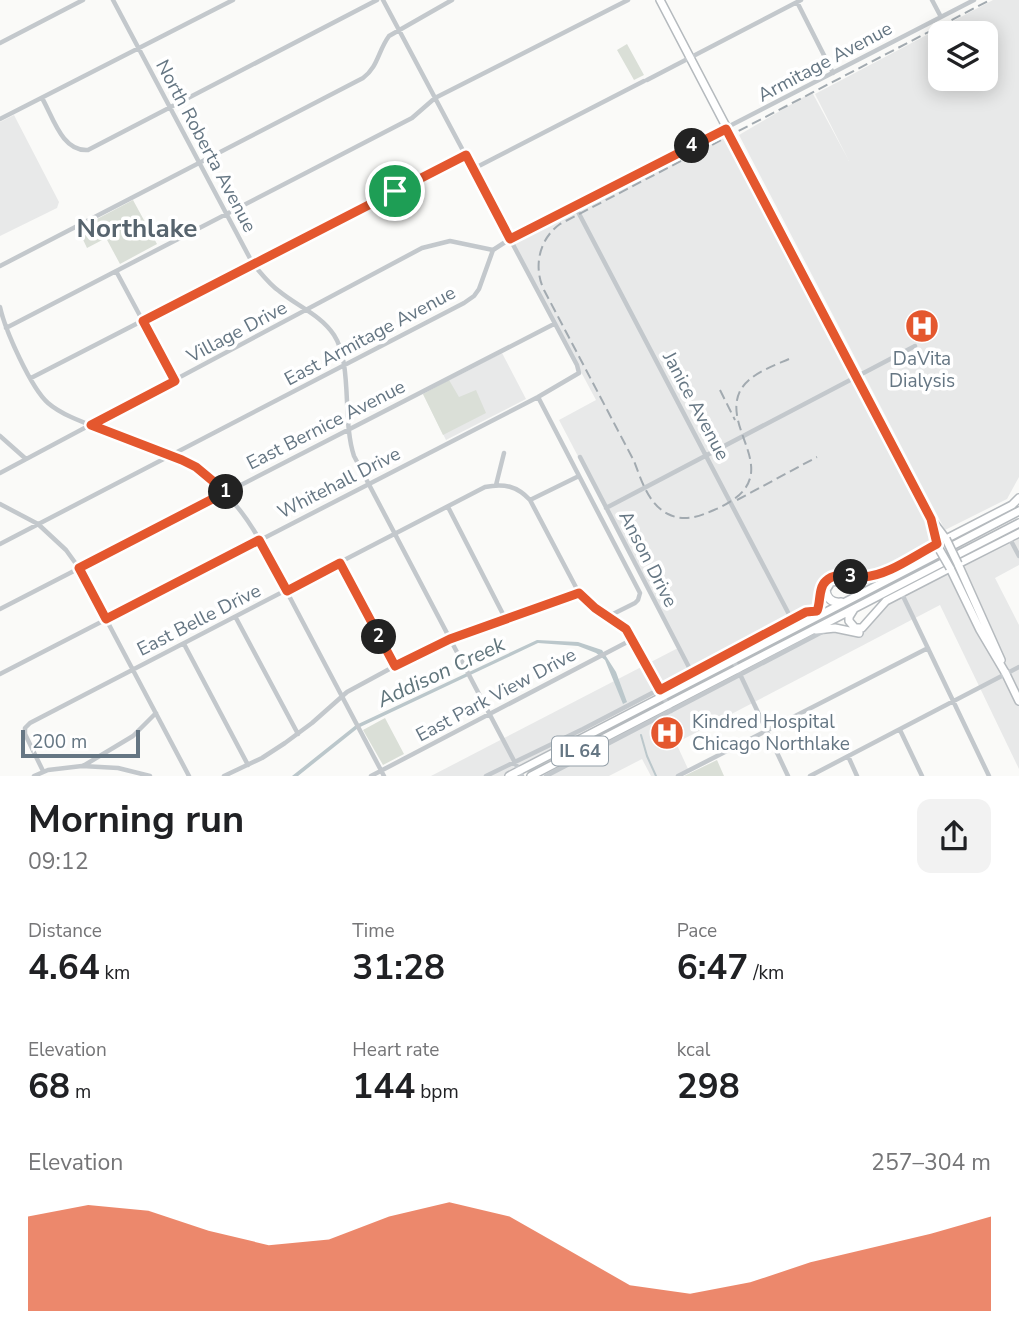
<!DOCTYPE html>
<meta charset="utf-8">
<style>
:root{--surface:#fff;--page:#f2f2f2;--text:#202124;--muted:#757577;--accent:#e4572e}
body{margin:0;font-family:"Nunito Sans",sans-serif;background:var(--page);color:var(--text);height:100vh;display:flex;flex-direction:column;font-size:26px;white-space:nowrap}
*{box-sizing:border-box;margin:0}
p{font-size:23px;color:var(--muted)}
.icon{flex:none;width:38px;height:38px;fill:none;stroke:currentColor;stroke-width:2;stroke-linecap:round;stroke-linejoin:round}
.map{position:relative;height:776px;overflow:hidden}
.sheet{display:flex;flex-direction:column;background:var(--surface);flex:1}
.sheet>*{flex:none}
.fabs{position:absolute;left:928px;top:21px;display:grid;gap:14px}
.fabs a{display:grid;place-items:center;width:70px;height:70px;border-radius:14px;background:var(--surface);box-shadow:0 4px 18px #0003;font-size:35px}
.scale{position:absolute;left:21px;bottom:18px;width:119px;box-sizing:border-box;padding-left:7px;border:4px solid #657683;border-top:0;font-size:19px;line-height:24px;white-space:nowrap;color:#657683;-webkit-text-stroke:5px #fff;paint-order:stroke}
.pin{position:absolute;display:grid;place-items:center;width:60px;height:60px;color:#fff;margin:-30px;border:4px solid #fff;border-radius:50%;box-shadow:0 2px 7px #0007}
.km{position:absolute;width:35px;height:35px;margin:-18px;border-radius:50%;background:#222;color:#fff;font-size:19px;line-height:35px;text-align:center}
.round{display:grid;place-items:center;flex:none;width:74px;height:74px;border-radius:14px;background:var(--page)}
.headline{display:flex;align-items:center;justify-content:space-between;height:119px;padding:0 28px}
h1{font-size:38px;font-weight:700;line-height:52px}
.stats{display:grid;grid-template-columns:repeat(3,1fr);gap:10px;height:119px;padding:7px 28px}
.stats div{display:grid;align-content:center}
.stats b{font-size:35px;font-weight:700}
.stats small{font-size:19px;font-weight:400}
.stats p{font-size:19px}
.chart{height:196px;padding:14px 28px}
.chart p{display:flex;justify-content:space-between}
.chart svg{width:100%;height:126px;margin-top:7px;fill:var(--accent);opacity:.7}
.map>svg:first-child{display:block}
.built{fill:#e8e9e9;fill-rule:evenodd}
.green{fill:#dadfd7}
.water{fill:#bbc7cb}
.lines{fill:none;stroke-linecap:round;stroke-linejoin:round}
.stream{stroke:#bbc7cb;stroke-width:2}
.primary-casing{stroke:#b5babe;stroke-width:10}
.minor{stroke:#c3c8cc;stroke-width:4.5}
.primary{stroke:#fff;stroke-width:7}
.rail{stroke:#a2aab0;stroke-width:2;stroke-dasharray:10 5;stroke-linecap:butt}
.primary-bridge-casing{stroke:#b5babe;stroke-width:10;stroke-linecap:butt}
.primary-bridge{stroke:#fff;stroke-width:7}
.route-casing{stroke:#fff;stroke-width:14}
.route{stroke:#e4572e;stroke-width:9}
.labels{text-anchor:middle;dominant-baseline:central;stroke-width:7;stroke-linejoin:round;paint-order:stroke}
.shield{fill:#fff;stroke:#939fa8;stroke-width:2}
.shield-label{font-size:18px;font-weight:bold;fill:#657683}
.street-label{font-size:19px;fill:#657683;stroke:#fff}
.poi-label{font-size:19px;fill:#657683;stroke:#fff}
.water-label{font-size:21px;font-style:italic;fill:#60757c;stroke:#fff}
.district-label{font-size:26px;font-weight:bold;fill:#57646e;stroke:#fff}
</style>
<div class="map">
<svg width="1019" height="776" viewBox="0 0 1019 776">
<rect width="100%" height="100%" fill="#fafaf8"/>
<path class="built" d="M993,0h26v477l-12,22 -62,31 -206,-395 73,-43 37,69 -34,-67zM940,33h45v46h-45z
M14,115l45,87 -2,6 -57,28v-114z
M726,129l216,412 -64,34h-38l-11,3 -4,3 -6,27 -127,65 1,7 -184,96h-78l247,-128 -119,-228 37,-20 -86,-161z
M502,353l24,46 -80,41 -23,-46z
M1019,533v32l-24,13 24,47v144l-79,-164 -264,138 13,28 -11,5h-27l-9,-17 -33,17h-63l280,-147 38,2 5,-4 12,-22z"/>
<path class="green" d="M627,44l17,31 -10,5 -17,-30z
M133,200l24,44 -37,20 -14,-26 -19,10 -9,-19z
M449,380l10,17 17,-7 10,23 -43,22 -20,-41z
M385,718l19,36 -21,11 -20,-35z
M717,760l7,16h-40z"/>
<path class="water" d="M537,640l41,2 24,8 14,22 11,30 -4,2 -18,-44 -9,-7 -18,-7 -40,-3 -180,85 -60,48h-6l64,-51z"/>
<g class="lines">
<path class="stream" d="M641,735l6,21 9,20"/>
<g class="primary-casing">
<path id="primary" d="M660,0l271,519 15,20 66,-34 7,-7
M954,545l65,-34
M959,554l60,-31
M841,602c-9,1 -14,-3 -15,-12l5,-8 40,-4 66,-34
M854,609l-5,8v4l6,7h7l24,-27 64,-33 30,62 26,44
M812,617l7,-9 5,-26
M816,630l19,-2 24,5
M1001,660l-43,-96 61,-31
M1005,672l14,29
M589,748l14,-2
M509,776l429,-222
M531,776l411,-213"/>
</g>
<path class="minor" d="M113,0l140,264c8,9 16,20 26,27 18,15 42,24 55,44 19,29 8,86 20,121l168,320
M932,0l9,17
M797,2l36,71
M0,43l83,-43
M647,80l154,-80
M42,98c11,19 20,54 46,52l289,-150
M0,119l233,-119
M473,169l171,-88
M575,206l217,414
M0,266l363,-188c15,-11 15,-27 26,-42l63,-36
M116,271l59,110
M0,307c5,23 31,81 48,96 15,13 40,21 58,28 71,26 114,39 153,108l125,237
M6,328l406,-210 23,-20 193,-98
M31,378l434,-223
M538,397l102,196 -2,7 -3,3 -26,13
M0,436l26,23
M580,457l112,216
M0,473l422,-225 28,-7 43,9
M496,485l8,-32
M530,500l49,93 16,16 31,20 45,82
M0,504l38,20 28,26 13,18 110,208
M448,507l57,111
M606,508l309,-162
M1010,539l9,17
M0,544l464,-241 10,-7 5,-7 14,-39 17,-11 464,-239
M340,563l55,103
M902,594l87,182
M0,609l554,-285
M236,618l62,116
M184,644l64,121
M730,653l58,123
M0,674l538,-277 41,-24 -2,-8 -194,-365
M900,730l22,46
M848,756l9,20
M83,766l50,-30 23,-23
M43,771l-18,-37v-6l5,-5 455,-236c19,-4 32,-1 45,13l49,-24
M34,776l14,-6 34,-4 36,2 32,8
M224,776l38,-18 23,-15 27,-20 35,-31 48,-26 55,-27 129,-46
M371,776l262,-137
M486,776l97,-47 223,-116 5,-3 8,1
M546,776l278,-145
M678,776l250,-128
M810,776l209,-109"/>
<use href="#primary" class="primary"/>
<path class="rail" d="M789,359c-16,7 -40,15 -49,32 -20,41 52,86 -26,119 -16,7 -30,12 -46,4 -20,-10 -27,-35 -34,-53l-90,-171c-11,-23 -5,-51 16,-66l430,-224
M720,390l15,30
M737,500l80,-43"/>
<g class="primary-bridge-casing">
<path id="primary-bridge" d="M946,539l12,25
M938,547l12,21"/>
</g>
<use href="#primary-bridge" class="primary-bridge"/>
</g>
<g class="lines">
<g class="route-casing">
<path id="route" d="M726,129l205,390 6,25c-22,11 -49,32 -74,33 -13,1 -27,-6 -37,4 -8,7 -5,21 -9,30l-11,1 -146,78 -34,-61 -31,-21 -16,-15 -129,46 -55,27 -55,-103 -53,28 -28,-51 -153,79 -27,-51 147,-76 -30,-25 -14,-7 -91,-35 84,-44 -32,-60 323,-166 44,84z"/>
</g>
<use href="#route" class="route"/>
</g>
<defs>
<g id="hospital-disc" transform="scale(1.75)"><circle r="9.5" fill="#e4572e" stroke="#fff"/><path d="M-5-5h3v3.5h4V-5h3V5h-3V1.5h-4V5h-3Z" fill="#fff"/></g>
</defs>
<g fill-rule="evenodd">
<use href="#hospital-disc" x="922" y="326"/>
<use href="#hospital-disc" x="667" y="733"/>
</g>
<g class="labels">
<rect class="shield" x="552" y="736.5" width="56" height="29" rx="5"/>
<g class="shield-label">
<text x="580" y="751">IL 64</text>
</g>
<g class="street-label">
<text transform="translate(825 62) rotate(-28)">Armitage Avenue</text>
<text transform="translate(206 146) rotate(62)">North Roberta Avenue</text>
<text transform="translate(237 332) rotate(-28)">Village Drive</text>
<text transform="translate(370 336) rotate(-28)">East Armitage Avenue</text>
<text transform="translate(696 406) rotate(62)">Janice Avenue</text>
<text transform="translate(326 425) rotate(-27)">East Bernice Avenue</text>
<text transform="translate(339 483) rotate(-27)">Whitehall Drive</text>
<text transform="translate(648 559) rotate(63)">Anson Drive</text>
<text transform="translate(199 620) rotate(-27)">East Belle Drive</text>
<text transform="translate(496 695) rotate(-28)">East Park View Drive</text>
</g>
<g class="poi-label">
<text x="922" y="359">DaVita<tspan x="922" dy="22">Dialysis</tspan></text>
<text x="692" y="722" text-anchor="start">Kindred Hospital<tspan x="692" dy="22">Chicago Northlake</tspan></text>
</g>
<g class="water-label">
<text transform="translate(441 672) rotate(-25)">Addison Creek</text>
</g>
<g class="district-label">
<text x="137" y="228">Northlake</text>
</g>
</g>
</svg>
<div class="fabs">
<a><svg class="icon" aria-label="layers" viewBox="0 0 24 24"><path d="M12 4l9 5-9 5-9-5zM3 14l9 5 9-5"/></svg></a>
</div>
<div class="scale">200 m</div>
<div class="pin" style="left:395px;top:191px;background:#1e9e55"><svg class="icon" aria-label="arrive" viewBox="0 0 24 24"><path d="M6 21V4h12l-3 4 3 4H6"/></svg></div>
<b class="km" style="left:226px;top:492px">1</b>
<b class="km" style="left:379px;top:637px">2</b>
<b class="km" style="left:851px;top:577px">3</b>
<b class="km" style="left:692px;top:146px">4</b>
</div>
<section class="sheet">
<div class="headline"><div><h1>Morning run</h1><p>09:12</p></div><a class="round"><svg class="icon" aria-label="share" viewBox="0 0 24 24"><path d="M12 15V3M7 8l5-5 5 5M5 13v7h14v-7"/></svg></a></div>
<div class="stats">
<div><p>Distance</p><b>4.64<small> km</small></b></div>
<div><p>Time</p><b>31:28</b></div>
<div><p>Pace</p><b>6:47<small> /km</small></b></div>
</div>
<div class="stats">
<div><p>Elevation</p><b>68<small> m</small></b></div>
<div><p>Heart rate</p><b>144<small> bpm</small></b></div>
<div><p>kcal</p><b>298</b></div>
</div>
<div class="chart"><p><span>Elevation</span>257–304 m</p>
<svg viewBox="0 0 160 44" preserveAspectRatio="none"><path d="M0 44V11L10 7L20 9L30 16L40 21L50 19L60 11L70 6L80 11L90 23L100 35L110 38L120 34L130 27L140 22L150 17L160 11V44z"/></svg>
</div>
</section>
